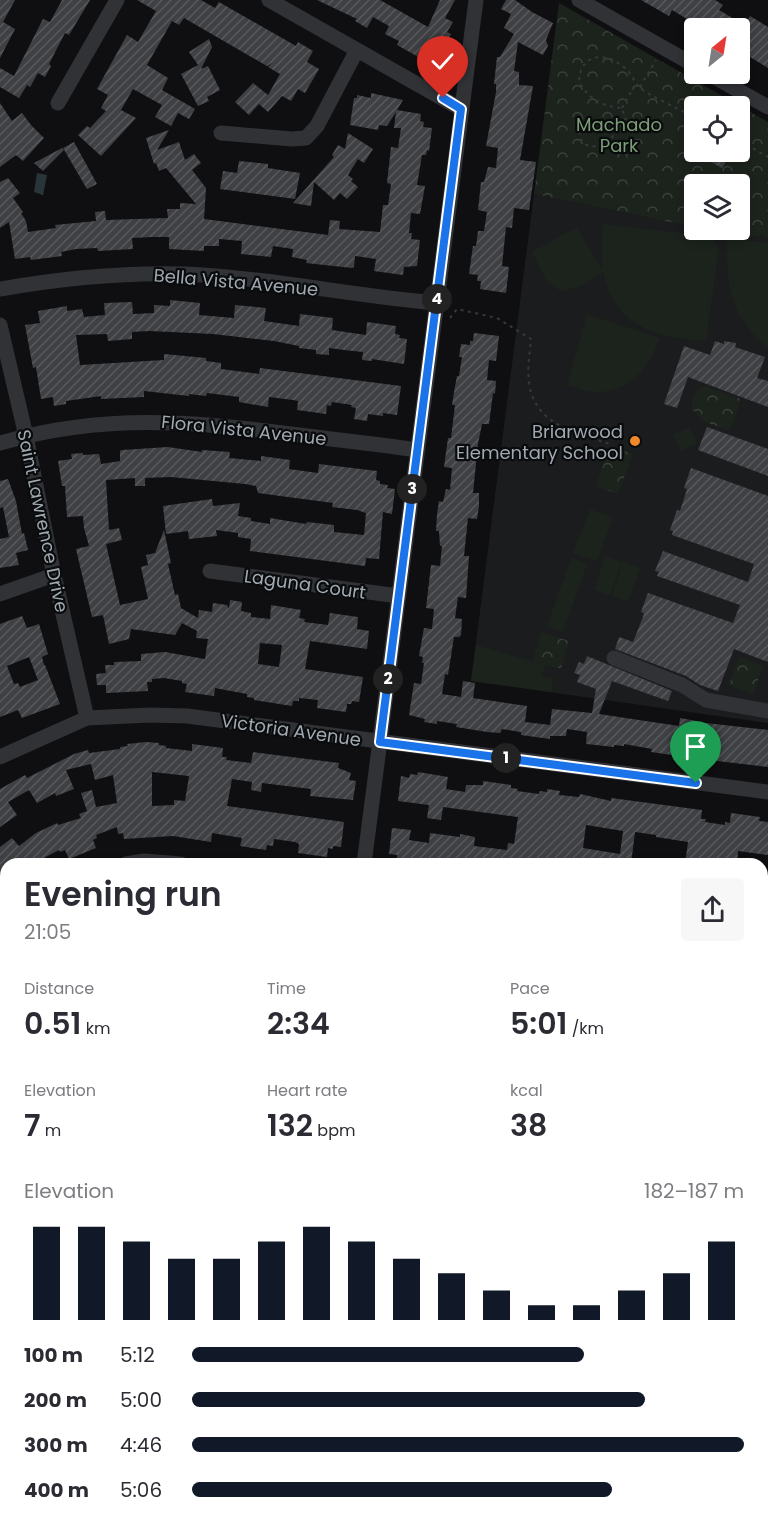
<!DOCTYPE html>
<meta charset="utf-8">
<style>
:root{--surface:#fff;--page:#f7f7f7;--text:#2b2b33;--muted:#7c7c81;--accent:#111827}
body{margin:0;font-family:Poppins,sans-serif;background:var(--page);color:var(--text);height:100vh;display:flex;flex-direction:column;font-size:22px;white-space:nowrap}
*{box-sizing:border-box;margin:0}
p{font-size:20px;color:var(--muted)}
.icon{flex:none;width:33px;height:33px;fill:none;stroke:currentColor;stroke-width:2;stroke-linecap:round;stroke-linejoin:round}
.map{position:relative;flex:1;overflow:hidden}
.drawer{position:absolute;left:0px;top:858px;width:768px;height:668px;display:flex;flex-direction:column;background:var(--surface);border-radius:18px 18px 0 0;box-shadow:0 3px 9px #0003}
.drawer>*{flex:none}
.needle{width:39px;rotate:30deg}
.fabs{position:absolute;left:684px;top:18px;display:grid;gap:12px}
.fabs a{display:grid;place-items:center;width:66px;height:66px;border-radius:6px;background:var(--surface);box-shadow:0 3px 9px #0003;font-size:30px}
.pin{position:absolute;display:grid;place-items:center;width:51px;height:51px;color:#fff;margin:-62px -26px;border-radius:50% 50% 50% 0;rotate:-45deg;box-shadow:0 0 6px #0007}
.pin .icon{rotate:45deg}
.km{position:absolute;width:30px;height:30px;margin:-15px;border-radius:50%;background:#222;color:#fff;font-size:16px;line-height:30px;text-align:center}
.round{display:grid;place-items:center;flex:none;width:63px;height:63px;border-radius:6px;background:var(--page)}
.head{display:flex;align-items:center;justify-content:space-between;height:102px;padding:0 24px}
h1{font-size:33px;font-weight:600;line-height:45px}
.metrics{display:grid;grid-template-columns:repeat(3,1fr);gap:9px;height:102px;padding:6px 24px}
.metrics div{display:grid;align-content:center}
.metrics b{font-size:30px;font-weight:600}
.metrics small{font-size:16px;font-weight:400}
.metrics p{font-size:16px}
.chart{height:168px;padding:12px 24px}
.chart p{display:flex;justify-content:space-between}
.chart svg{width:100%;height:108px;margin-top:6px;stroke:var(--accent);stroke-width:6}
ul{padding:0 24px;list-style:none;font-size:20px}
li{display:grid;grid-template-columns:96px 72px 1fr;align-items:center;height:45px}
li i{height:15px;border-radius:8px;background:var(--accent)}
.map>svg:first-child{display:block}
.built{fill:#1b1c1e}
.green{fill:#1c231c}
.forest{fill:url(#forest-crowns);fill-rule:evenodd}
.water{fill:url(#water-ripples)}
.building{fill:url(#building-hatch);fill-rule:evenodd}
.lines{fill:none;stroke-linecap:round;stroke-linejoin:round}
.path{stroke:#36393c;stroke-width:2;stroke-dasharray:3 4.5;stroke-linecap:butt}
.minor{stroke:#303236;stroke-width:15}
.major{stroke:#4c5054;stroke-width:20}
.route-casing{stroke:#fff;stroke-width:12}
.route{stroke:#1a73e8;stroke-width:8}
.poi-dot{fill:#ef8829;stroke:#0a0b0c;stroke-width:2}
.labels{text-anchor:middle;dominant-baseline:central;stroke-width:4.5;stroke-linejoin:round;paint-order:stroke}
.park-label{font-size:18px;fill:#7c9d77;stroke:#0a0b0c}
.street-label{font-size:18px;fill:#a0a9b1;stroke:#0a0b0c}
.poi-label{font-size:18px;fill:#a0a9b1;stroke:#0a0b0c;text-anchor:end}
</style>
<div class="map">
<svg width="768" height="1525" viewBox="0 0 768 1525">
<defs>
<pattern id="forest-crowns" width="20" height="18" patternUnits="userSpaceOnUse" patternTransform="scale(1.5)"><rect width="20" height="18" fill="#1c231c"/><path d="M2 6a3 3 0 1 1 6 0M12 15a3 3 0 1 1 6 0" fill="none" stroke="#3a403b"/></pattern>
<pattern id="water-ripples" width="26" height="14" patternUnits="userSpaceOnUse" patternTransform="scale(1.5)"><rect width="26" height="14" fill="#293439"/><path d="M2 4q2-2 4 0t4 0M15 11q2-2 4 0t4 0" fill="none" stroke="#454f53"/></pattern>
<pattern id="building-hatch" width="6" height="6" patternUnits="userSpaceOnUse" patternTransform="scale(1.5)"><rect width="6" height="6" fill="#3e4044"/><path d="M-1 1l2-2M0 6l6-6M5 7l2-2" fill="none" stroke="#57595d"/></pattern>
</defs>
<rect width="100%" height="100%" fill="#0f0f11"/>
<path class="built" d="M534,194l160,33v3l74,7v486l-297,-42z
M0,1375l6,3v113l-6,-3z
M55,1520h514l10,5h-514z"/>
<path class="green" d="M602,224l108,12 9,11 -13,94c-37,-2 -79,-10 -96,-47 -3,-7 -5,-15 -7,-22l-25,15 -17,4 -14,-9 -15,-30 45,-25 25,43z
M727,238l41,5v106c-40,-38 -41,-59 -41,-111z
M587,314l73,24c-11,31 -31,55 -65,54 -10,0 -20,-5 -28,-7z
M689,427l8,16 -16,8 -8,-16z
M590,509l23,8 -16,44 -24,-8z
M605,556l17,6 -12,34 -16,-6z
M571,558l16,6 -24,68 -16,-6z
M623,562l17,6 -12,34 -16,-6z
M476,645l69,20 -3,11 11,2 -2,14 -80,-11z"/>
<path class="forest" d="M559,3l209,119v115l-42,-3 -22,-4h36v-46h-46v43l-160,-33zM694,106h46v46h-46z
M705,386l36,13 -11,32 -27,-10 -11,-12c-1,-12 2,-18 13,-23z
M610,446l23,8 -15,40 -22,-8z
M541,632l28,9 -8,28 -28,-8z
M739,657l24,9 -10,28 -24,-9z"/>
<path class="water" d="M37,173l10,2 -4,20 -9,-3z"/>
<path class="building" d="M0,0h15l-12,22 12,7 -15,29z
M62,0h28l-21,35 -4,-2 -16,31 2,2 -6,11 -7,-4 -8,14 -3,-2 -8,13 -19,-11v-19l14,8 29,-57 7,3z
M137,0h64l14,8 4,-6 77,44 2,-4 15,9 -6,11 12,7 -14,24 -7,-4 -7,12 -9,-5 -14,16 -9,-8 -10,11 -14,-13 18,-19 15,12 12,-21 -12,-7 4,-4 -5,3 -83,-48 -5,7 -7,-4 -25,44 21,13 -6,12 33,19 -6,10 -11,-6 -7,13 -16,-9 7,-12 -29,-16 -12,21 15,8 -35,38 -23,-21 9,-9 3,2 16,-17 -5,-3 7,-13 -11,-6 30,-54 11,7 18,-31z
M317,0h63l48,27 12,-27h15l-10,18 8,4 -6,10 4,2 -12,20 -11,-6 -6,11 -25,-14 2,-4 -14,-7 4,-8 -16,-9 -6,11 -12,-7 2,-2z
M506,0h9l17,12 21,11 -7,17 2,6 -5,9 -25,-13 -4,29 5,1v13l14,1 -13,74 16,2 -7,48 -15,-2 -2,20 -6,-1 -4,39 7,1 -3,26 -26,-4 1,-8h-4l1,-6 -9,-1 4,-28h3l2,-15h6l3,-19 -9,-2 3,-28h3l4,-15 8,1 2,-20 -12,-2 10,-54v-8h-2l3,-27h3l14,-23 -10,-6 7,-14 -10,-5z
M641,0h74l8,5 -4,5 25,15 6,-9 18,11v41l-28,-17v-23h-38l-30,-18 -3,6z
M209,39l3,8 -11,22 7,-3 12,24 -13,7 2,4 -11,5 -17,-32 17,-9 -9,-13z
M371,93l32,7 -6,10 24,4 -1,7 4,1 -1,5 9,1 -3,23 -2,-1 -1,5h-4l-5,30 8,1 -5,28 -9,-1 -2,20h3l-1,6 9,1 -3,26 -13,1 -1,8 -29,-4 2,-12 -21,-3 -1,11 -2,1 -46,-5 1,-3 -15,-3 1,-8 -20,-3 -2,11 -30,-3 1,-13 -23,-2v7h-15v5l-35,-2v-12h-17l-20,1 1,11 -35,2 -1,-3 -21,1 -15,3 1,4 -31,4 -1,-3 -15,2 -6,-37 -9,6v-46l8,-4 12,15 -7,5 10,14 -2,1 5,8 2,11 28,-4 -1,-3 41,-4 -1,-9 10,-1 1,9 62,-2 -1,-9h13v-6l16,1 -30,-36 -7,3 -3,-8 -2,1 -8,-26 23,-8 -12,20 22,-8 6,18 9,-6 7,9 -9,7 14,18 -2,31 124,16 2,-15 10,1 -1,8 41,3 3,-27h5l3,-21 -4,-1 4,-36 7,1 3,-20h-7l2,-16 -9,14 -8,-1 -1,5 -28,-5 4,-27h3v-3l14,3z
M0,103l12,18 10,-8 9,12 13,13 -21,23 -7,-6 -16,12z
M348,133l25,16 -9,14 -6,-4 -10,16 5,4 -2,2 7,6 -11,12 -7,-6 -6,7 -20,-18 -3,24 -18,-3 41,-46 -2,-2 6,-10 7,4z
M74,142l23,42 -10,5 -24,-41z
M62,148l2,2 -21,21 -9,-8z
M714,152h18l-10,16 -13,-7z
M239,161l29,3v4l32,5 -5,26 -75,-10 3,-18 14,2z
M170,300l30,3 -1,12 35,3 1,-13 31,3 -2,13 35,5 1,-12 33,4 -1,12 34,5 1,-13 29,4 -1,8 5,1 -1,3 8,1 -3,25 -32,-5v2l-10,-1 1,-8 -19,-2 -15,-2v7l-13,-1v-4l-17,-2v-2l-25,-5 -61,-7 -64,-3 -17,1v7l-24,2 -1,-7 -31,1 4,30 84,-5v-6l42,4v3l15,2v6l38,5 1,-6 141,18 -4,29 -14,-2v3l-15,-2 -1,7 -13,-2 2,-11 -5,-1 1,-2 -20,-3 -1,4 -4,-1 -1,9 -29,-4 1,-9 -5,-1 -24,-3 -1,10 -29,-5v-5l-32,-4 -1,3 -17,-2v2l-45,-5v6l-43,2v-3l-35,5v3l-12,2 -1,-9 -12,2 -5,-32 -3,1 -8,-43 15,-2 -2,-12 29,-5v5l15,-2 2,8 21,-2 -1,-12 28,-1 1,12 21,-1v-8l16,1z
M474,333l25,3 -3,25 -7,-1 -2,20 9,1 -1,13 -2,-1 -4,31h-7l-4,20 -5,49h6v13l-2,13 -9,-1 -4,38h5l-3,42 -8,-1 -3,21 7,1 -1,16 -2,2h-5l-6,38 -3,-1 -3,20 19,3 2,-16 12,2 -2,15 54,8 -2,16 25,3 2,-16 40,4 4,-24 -19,-7 3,-7 -6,-2 5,-11 5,2 3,-8 85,35 -4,10 -56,-20 -13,33 80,12 1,-8 17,3v1l71,8v37l-59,-7 1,-10 -29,-3 -2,9 -28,-4 1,-3 -28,-5v2l-10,-1v2l-28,-3 1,-12 -20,-3 -1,7h-16v3l-29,-4v-3l-19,-3 -2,4 -13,-1 -31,-5 1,-3 -20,-3v3l-13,-2 1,-3 -16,-4 5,-32 7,1 3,-21h-2l1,-6 -4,-1 5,-28 8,1 2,-20 -8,-1 5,-43 9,1 2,-20h-2l-1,-15h-3l1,-17 2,-13 4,1 3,-13 4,1 2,-22 -8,-1 4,-29h3l4,-33h-3l2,-13 3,-16h2l3,-19h-3l2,-13 9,1v-4h3z
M715,341l9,3v-3l12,2 -1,4 30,10 -8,21 11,3v26l-80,-30 -11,31 -13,-4 20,-58 26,9z
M707,427l61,22v27l-70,-26z
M168,447l34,5v-2l28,2 -1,6 32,3v-5l29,4 -1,9 29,4 1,-9 58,7 -1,9 4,1v3l8,1 -1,3 8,1 -3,25 -9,-2 -4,47 -13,-1 -1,8 -115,-15 1,-12 -13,-2v-4l-22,-3 1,6 -28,3 -1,-8 -22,3 -3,-28 49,-7 1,7 27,-3 -2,13 13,2v3l19,3v-6l36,6 1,-2 27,3v7l30,3 2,-22 -9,-3 -25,-3 1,-4 -75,-10 -2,-7 -11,-2 -74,-7 -26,1v8h-10v-8l-29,2 3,50 10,-2 3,12 -16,4 14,61 28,-6 -7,-32 7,-2 -2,-10 9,-2 9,-23 7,33 -3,1 7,31 3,-1 3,14 17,10 1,-8 13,2 1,-9 14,2 2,4 1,-9 12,2 -1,9 10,2v4l19,2 1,-14 30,5 -2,8 6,1 -1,3 24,3 2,-12 28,4 -1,12 12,2 -2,18 -57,-8 -5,28 58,8 -4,25 -7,-1 -1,3h-4l-1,8 -29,-4 1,-8 -19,-2v3h-6l-1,5 -38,-6v-2l-7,-1v-3l-32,-6 -1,8 -29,-4 2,-8 -5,-1v-2l-18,-3 -12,1v3h-5l1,9 -42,2v-8h-9l-1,-11 10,-1 -1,-8h9v-3l27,-1v-7l24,-2 40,7 3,-20 -12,-1 1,-7 -15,-8 -7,12 -44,-6 -2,10 -20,5 -6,-29 -11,2 -16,-68 13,-3 -5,-18 -1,-12 -16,1 -2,-31h-3l-4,-25 14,-2 -1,-5 12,-1v2l16,-1 2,10 19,-3v-10l2,-1zM260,643l22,2 -3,22 -21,-3z
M691,468l77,28v166l-34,-13 -16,42 -18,-6 -14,-9 -71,-27 4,-12 14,5 10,-25 1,-4 -3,-1 7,-19 85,30 7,-18 -83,-29 2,-4 -4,-1 8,-20 85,31 6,-18 -82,-29 1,-4 -3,-1 7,-20 3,1 7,-22 -3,-1z
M8,479l8,22 6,33 2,-1 4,17 -12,3 3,12 -19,3v-29l9,-2 -6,-30 -3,1v-27z
M22,616l5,12 12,-4 9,30 -6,3 2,8h1l15,39 -38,14 -4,-8 -18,7v-93zM29,657l9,23 -18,7 -2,-4 -4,1 -7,-18z
M146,742l13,1v2l7,1v2l26,3v-7l31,4 -1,9h5l-1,3 25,3 2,-11 86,11 -1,5 13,5 -2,7 7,1 -3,19 -43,-4 1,-7 -49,-6 -1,9 -10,-2 1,-8 -20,-3 -5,27 117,16 -3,25 -8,-1v3l-5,-1 -1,9 -29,-4 1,-9 -4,-2 -21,-3 -1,7 -6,-1 -1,5 -26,-4 2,-8 -30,-5 -1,9 -38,-6 -49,3 -1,-6 -5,1 -1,-7 -21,8 1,3 -4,2 3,8 -27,11 -4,-9 -5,2 -1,-2 -19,10 3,4h-37v7l-6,5v-29l12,-9 7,8 17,-13 21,-10 1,2 23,-7 -2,-4 8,-3 -6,-18 11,-3 4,17 21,-4 -4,-28 -18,5 -4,-16 -25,6 8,19 -18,7 -1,-3 -18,10 -8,-13 -21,12 9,13 -17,12v-38l25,-14 2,3 47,-24 14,-4 1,3 31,-4v-2l8,-1 -1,-2zM152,772l37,4 -4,25 -11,-1v5l-22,1z
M418,772l30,5 -2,12 19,3 1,-7h17v-4l28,4v3l7,1 -1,2 22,3 1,-3 7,1v-3l13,2 -1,4 20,2 1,-3 31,7v-3l91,12 -1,9h5l-1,3 20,3v-3l5,1 1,-10 29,4 -1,4 9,1v33l-30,-4 -1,13h-52l3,-22 -32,-5v-2l-21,-3 -4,32h-171l-24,-5v3h-5v2h-29l1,-6h-6v-3l-8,-1 3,-26 19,2 -2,10 20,3 1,-10 30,4v-3l15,3 -1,9 33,4 1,-7 6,1 4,-27 -75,-10 -2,13 -14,-2 2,-13 -31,-4 3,-25 8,2 1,-4 7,1zM586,825l37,6 -3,23 -37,-6z"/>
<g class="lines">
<path class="path" d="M640,87l16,-27
M713,106l6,-10
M622,108l14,-25
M583,117c-4,9 -8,26 7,29 6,1 13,-2 19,-3l6,-11 11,-11 -4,-13c-19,-1 -33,-9 -43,-26 1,-30 28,-31 47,-13 6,5 8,13 14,19 10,8 41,22 54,29
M740,141l28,16
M450,318l7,-9 40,9 34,21c-1,14 -4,29 -2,43 5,44 49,51 84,63"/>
<path class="minor" d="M269,0l192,109
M579,0l115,65
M709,74l59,33
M58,103l59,-103
M221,133l71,6 14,-1 11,-12 40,-76
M0,289c62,-11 123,-17 187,-15 83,4 166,22 250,29
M0,325l26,111 28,139 33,143
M0,443c103,-30 195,-22 299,-8 39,5 79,9 118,15
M210,571l189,25
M0,594l54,-19
M614,658l68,27 24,15 62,11
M0,757l87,-39 63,-3 37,1 581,76
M126,864l18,-3 37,3
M364,864l112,-864
M762,941l6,1
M0,968l6,-11
M0,1060l6,4
M762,1155l6,-17
M0,1266l6,3
M0,1376l6,3
M0,1398l6,4
M0,1434l6,-11
M762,1487l6,3
M0,1497l6,-11
M294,1520l7,5
M376,1520l9,5
M95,1525l3,-5
M174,1525l4,-5
M324,1525l3,-5
M730,1525l3,-5"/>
<path class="major" d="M0,1499l6,3
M36,1520l10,5"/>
</g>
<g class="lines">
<g class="route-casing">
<path id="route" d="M443,98l18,11 -81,633 316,41"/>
</g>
<use href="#route" class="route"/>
</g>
<circle class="poi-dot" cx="635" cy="441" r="6"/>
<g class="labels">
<g class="park-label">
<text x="619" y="124">Machado<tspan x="619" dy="21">Park</tspan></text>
</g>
<g class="street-label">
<text transform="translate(236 282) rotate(5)">Bella Vista Avenue</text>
<text transform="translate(244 430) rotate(6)">Flora Vista Avenue</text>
<text transform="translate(43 521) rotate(78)">Saint Lawrence Drive</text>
<text transform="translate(305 584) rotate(8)">Laguna Court</text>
<text transform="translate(291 730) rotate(8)">Victoria Avenue</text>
</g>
<g class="poi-label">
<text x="623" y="431">Briarwood<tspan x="623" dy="21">Elementary School</tspan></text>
</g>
</g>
</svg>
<div class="fabs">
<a><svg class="needle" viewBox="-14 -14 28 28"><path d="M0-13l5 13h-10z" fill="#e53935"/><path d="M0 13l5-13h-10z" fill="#7c7c81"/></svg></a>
<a><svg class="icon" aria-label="locate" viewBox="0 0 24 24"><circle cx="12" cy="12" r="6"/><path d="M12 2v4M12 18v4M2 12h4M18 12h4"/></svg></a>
<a><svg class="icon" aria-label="layers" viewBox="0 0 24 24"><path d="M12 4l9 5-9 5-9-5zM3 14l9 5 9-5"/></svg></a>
</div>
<div class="pin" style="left:696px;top:783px;background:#1e9e55"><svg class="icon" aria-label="arrive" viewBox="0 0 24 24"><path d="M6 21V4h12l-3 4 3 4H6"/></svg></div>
<div class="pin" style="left:443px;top:98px;background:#d93025"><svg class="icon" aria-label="check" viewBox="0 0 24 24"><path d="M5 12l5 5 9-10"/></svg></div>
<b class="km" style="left:506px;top:758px">1</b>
<b class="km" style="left:388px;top:679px">2</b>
<b class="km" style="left:412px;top:489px">3</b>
<b class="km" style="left:437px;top:299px">4</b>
<section class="drawer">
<div class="head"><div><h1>Evening run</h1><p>21:05</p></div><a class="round"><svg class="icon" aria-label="share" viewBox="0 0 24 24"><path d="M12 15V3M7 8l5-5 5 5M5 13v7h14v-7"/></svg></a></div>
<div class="metrics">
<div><p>Distance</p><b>0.51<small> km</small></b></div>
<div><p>Time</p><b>2:34</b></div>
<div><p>Pace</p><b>5:01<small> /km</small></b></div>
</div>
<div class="metrics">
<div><p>Elevation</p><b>7<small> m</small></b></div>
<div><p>Heart rate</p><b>132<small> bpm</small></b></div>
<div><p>kcal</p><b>38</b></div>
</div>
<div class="chart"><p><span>Elevation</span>182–187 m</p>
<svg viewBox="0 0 160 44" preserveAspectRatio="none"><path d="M5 44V6M15 44V6M25 44V12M35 44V19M45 44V19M55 44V12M65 44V6M75 44V12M85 44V19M95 44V25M105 44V32M115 44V38M125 44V38M135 44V32M145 44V25M155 44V12"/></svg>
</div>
<ul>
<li><b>100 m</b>5:12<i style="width:71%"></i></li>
<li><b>200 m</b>5:00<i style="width:82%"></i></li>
<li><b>300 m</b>4:46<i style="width:100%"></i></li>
<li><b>400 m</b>5:06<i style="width:76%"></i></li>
</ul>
</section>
</div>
